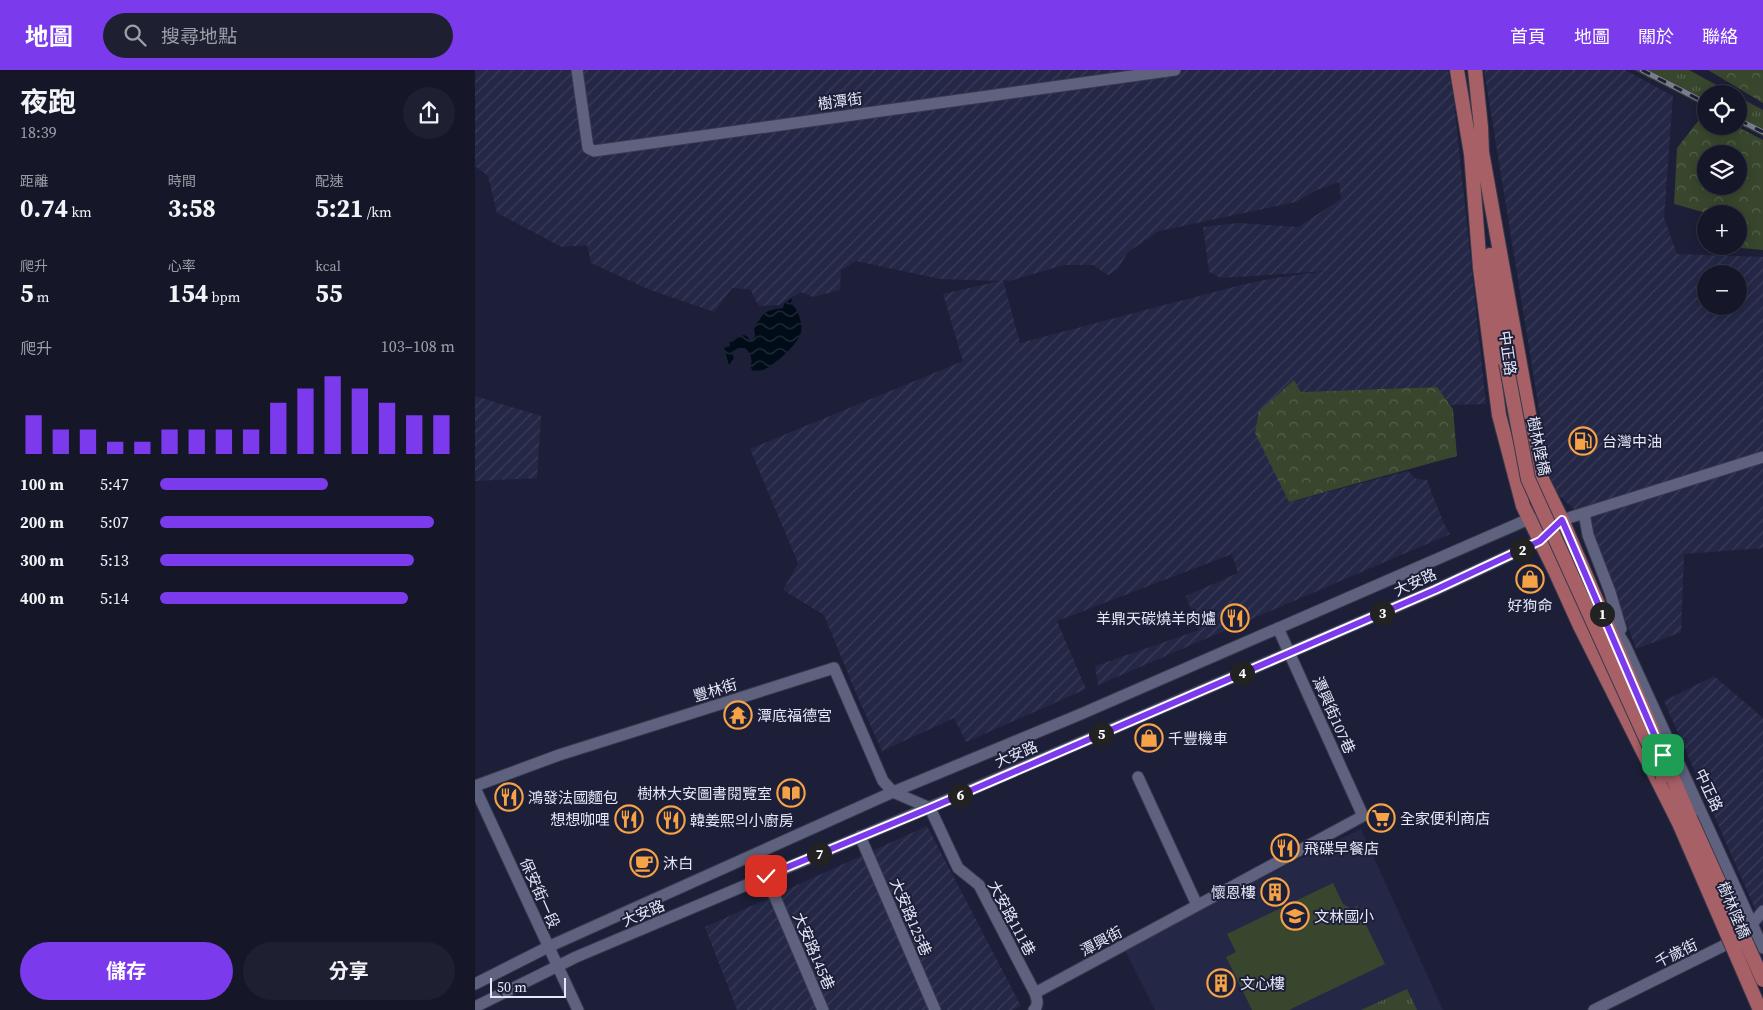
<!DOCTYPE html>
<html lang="zh-TW">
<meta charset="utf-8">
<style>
:root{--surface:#151729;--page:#1e2031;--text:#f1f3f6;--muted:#9d9fa8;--line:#343646;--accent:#7c3aed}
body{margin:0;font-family:"Source Serif 4","Noto Sans TC","Noto Sans KR",serif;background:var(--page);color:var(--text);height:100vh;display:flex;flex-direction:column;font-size:19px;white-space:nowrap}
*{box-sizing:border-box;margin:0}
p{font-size:16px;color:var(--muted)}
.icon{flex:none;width:28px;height:28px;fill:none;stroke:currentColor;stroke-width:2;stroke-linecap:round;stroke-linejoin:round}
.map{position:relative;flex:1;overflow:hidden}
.sheet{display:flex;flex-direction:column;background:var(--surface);width:475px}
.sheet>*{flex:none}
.fabs{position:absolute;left:1222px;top:15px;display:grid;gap:10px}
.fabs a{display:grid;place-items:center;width:50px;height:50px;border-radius:50%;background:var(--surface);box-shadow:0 2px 12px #0003,0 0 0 1px var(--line);font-size:25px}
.scale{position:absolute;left:15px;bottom:12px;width:76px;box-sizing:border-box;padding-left:5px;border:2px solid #e4e7f8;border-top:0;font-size:14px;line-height:18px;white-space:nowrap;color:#e4e7f8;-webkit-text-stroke:4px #1c1f37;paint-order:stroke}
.pin{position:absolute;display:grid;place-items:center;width:42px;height:42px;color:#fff;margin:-21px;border-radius:10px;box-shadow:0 2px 8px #0006}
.km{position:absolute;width:25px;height:25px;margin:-12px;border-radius:50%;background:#222;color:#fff;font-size:14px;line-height:25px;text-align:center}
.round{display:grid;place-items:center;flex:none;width:52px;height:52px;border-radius:26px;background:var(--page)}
.summary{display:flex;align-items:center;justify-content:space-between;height:85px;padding:0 20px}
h1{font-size:28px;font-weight:700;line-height:38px}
.figures{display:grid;grid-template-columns:repeat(3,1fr);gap:8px;height:85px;padding:5px 20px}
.figures div{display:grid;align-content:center}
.figures b{font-size:25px;font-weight:700}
.figures small{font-size:14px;font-weight:400}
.figures p{font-size:14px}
.chart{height:140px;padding:10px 20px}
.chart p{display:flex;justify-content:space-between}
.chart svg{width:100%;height:90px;margin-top:5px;stroke:var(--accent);stroke-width:6}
.primary-button{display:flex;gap:10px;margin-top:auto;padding:10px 20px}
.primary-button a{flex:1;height:58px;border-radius:30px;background:var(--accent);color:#fff;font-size:20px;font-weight:700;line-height:58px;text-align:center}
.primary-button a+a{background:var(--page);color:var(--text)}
ul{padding:0 20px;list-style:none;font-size:16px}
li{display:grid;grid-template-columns:80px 60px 1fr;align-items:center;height:38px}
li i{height:12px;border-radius:6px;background:var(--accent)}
header{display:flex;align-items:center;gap:30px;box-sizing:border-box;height:70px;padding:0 25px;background:var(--accent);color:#fff}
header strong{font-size:24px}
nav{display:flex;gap:28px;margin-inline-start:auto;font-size:18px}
.search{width:350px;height:45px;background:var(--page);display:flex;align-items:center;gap:12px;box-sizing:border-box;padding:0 18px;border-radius:28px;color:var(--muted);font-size:19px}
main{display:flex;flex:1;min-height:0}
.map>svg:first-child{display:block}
.industrial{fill:url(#industrial-furrows);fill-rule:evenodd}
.built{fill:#242846}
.forest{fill:url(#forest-crowns);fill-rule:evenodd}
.park{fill:url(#park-tufts)}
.pitch{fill:#37462c}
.water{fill:url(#water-waves)}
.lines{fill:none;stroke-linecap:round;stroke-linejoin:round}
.minor-casing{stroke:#38394d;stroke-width:13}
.major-casing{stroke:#38394d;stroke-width:16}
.minor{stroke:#5e627e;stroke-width:11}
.major{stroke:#a76066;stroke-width:14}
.rail-casing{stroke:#797c90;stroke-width:5}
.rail{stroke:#1c1f37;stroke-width:3;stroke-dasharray:9;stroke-linecap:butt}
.major-bridge-casing{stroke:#38394d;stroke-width:16;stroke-linecap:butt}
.major-bridge{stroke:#a76066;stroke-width:14}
.route-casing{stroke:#fff;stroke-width:10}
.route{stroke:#7c3aed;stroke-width:6}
.labels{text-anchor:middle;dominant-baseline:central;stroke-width:4;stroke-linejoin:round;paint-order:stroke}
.street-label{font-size:15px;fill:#e4e7f8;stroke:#1c1f37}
.poi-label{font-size:15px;fill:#e4e7f8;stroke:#1c1f37;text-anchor:start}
</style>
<header>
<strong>地圖</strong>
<div class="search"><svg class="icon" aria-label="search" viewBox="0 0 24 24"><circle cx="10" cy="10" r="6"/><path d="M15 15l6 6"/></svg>搜尋地點</div>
<nav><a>首頁</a><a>地圖</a><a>關於</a><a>聯絡</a></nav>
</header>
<main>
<section class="sheet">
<div class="summary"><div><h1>夜跑</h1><p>18:39</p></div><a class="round"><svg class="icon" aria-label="share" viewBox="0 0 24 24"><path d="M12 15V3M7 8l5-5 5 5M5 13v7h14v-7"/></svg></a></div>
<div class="figures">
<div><p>距離</p><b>0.74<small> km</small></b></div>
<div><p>時間</p><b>3:58</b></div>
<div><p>配速</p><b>5:21<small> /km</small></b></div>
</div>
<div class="figures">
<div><p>爬升</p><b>5<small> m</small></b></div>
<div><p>心率</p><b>154<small> bpm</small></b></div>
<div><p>kcal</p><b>55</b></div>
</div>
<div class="chart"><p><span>爬升</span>103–108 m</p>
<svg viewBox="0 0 160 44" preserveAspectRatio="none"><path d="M5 44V25M15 44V32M25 44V32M35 44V38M45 44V38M55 44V32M65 44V32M75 44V32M85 44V32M95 44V19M105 44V12M115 44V6M125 44V12M135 44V19M145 44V25M155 44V25"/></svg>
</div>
<ul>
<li><b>100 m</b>5:47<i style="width:57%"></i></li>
<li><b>200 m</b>5:07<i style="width:93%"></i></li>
<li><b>300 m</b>5:13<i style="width:86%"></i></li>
<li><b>400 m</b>5:14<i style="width:84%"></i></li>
</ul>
<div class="primary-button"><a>儲存</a><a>分享</a></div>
</section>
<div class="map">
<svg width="1288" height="940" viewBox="0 0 1288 940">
<defs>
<pattern id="industrial-furrows" width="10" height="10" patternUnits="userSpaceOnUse" patternTransform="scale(1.25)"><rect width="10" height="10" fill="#242846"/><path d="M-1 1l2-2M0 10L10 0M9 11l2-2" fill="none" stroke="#393d58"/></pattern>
<pattern id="forest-crowns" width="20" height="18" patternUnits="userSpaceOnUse" patternTransform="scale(1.25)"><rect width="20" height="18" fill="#37462c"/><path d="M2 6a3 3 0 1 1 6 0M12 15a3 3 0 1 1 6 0" fill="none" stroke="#54614b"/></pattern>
<pattern id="park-tufts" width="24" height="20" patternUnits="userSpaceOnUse" patternTransform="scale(1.25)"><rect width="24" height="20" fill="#37462c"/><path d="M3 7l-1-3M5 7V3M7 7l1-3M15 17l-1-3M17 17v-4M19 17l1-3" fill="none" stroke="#54614b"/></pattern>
<pattern id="water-waves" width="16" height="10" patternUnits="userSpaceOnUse" patternTransform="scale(1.25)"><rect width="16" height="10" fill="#000c18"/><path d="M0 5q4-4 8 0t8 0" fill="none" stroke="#252f3a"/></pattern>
</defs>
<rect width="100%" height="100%" fill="#1c1f37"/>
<path class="industrial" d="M0,0h973l5,23 33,311 -35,1 -15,-18 -135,5 -7,109 114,-30 8,8 11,1 16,42 7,12 -352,151 -3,-19 104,-36 -13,-34 52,-23 -6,-19 -175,67 29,68 -120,53 -12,-24 -72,33 -26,-58 -32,-78 -41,-25 15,-27 -48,-114 213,-88 -20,-67 57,-13 -60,-2 -84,-18 -15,9 -1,20 -27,7 -12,-5 -22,13 -20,1 -9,-17 -18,-1 -18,24 -66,-23 -57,-26 -4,-18 -25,2 -65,-34 -9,-37 -13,-10zM864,112l2,17 -43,28 -59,-4 -36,4 6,45 12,6 106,-7 -58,8 -32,7 -217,57 -17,-63 6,1 55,-16h29l15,10 10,-6 10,-17 31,-21 137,-29 21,-12z
M1009,0h141l48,26 -9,122 13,36 86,3v291l-79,6 -3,78 -45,17 -46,-125 -38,-35zM1231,204h33v32h-33z
M0,326l66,20 -4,62 -62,3z
M1239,606l49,42v209l-99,-226z
M452,756l94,180 -9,4h-275l-32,-83z"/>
<path class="built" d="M886,759l82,181h-288l-30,-59 154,-82z"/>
<path class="forest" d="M1233,0h55v33z
M1231,41v15h30l27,14v110l-33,-3 -1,-1h10v-32h-29l-36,-10 3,-56zM1231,84h33v32h-33z
M819,310l7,12 136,-5 16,22 4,47 -168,46 -34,-69 4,-22z"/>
<path class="park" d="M1159,0h55l44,24h-27v13z
M1264,27l24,13v26l-24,-12z
M932,919l10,21h-56z"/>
<path class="pitch" d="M858,813l10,21 9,5 5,-3 28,58 -96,46h-37l-26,-53 10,-5 -9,-18z"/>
<path class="water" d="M317,228l-1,5c7,7 12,19 10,29 -2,11 -26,33 -36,37 -3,2 -8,1 -12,2l-2,-3c1,-8 1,-15 -6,-20h-5l-9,4 3,6 -5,7 -5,-17 6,-2 -1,-5 15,-6 4,2 1,3h3l3,-3 -1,-11c4,-3 5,-6 8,-10 5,-6 13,-7 21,-8l2,-5z"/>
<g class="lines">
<g class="minor-casing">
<path id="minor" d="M102,0l11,78 6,3 581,-81
M1109,443l4,22 22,57 11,37
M1136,551l14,24 138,303
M663,707l59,128
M0,716l84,-31 275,-87 49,113 10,11 37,16 28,60 21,17 56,108
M0,718l103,222
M385,766l75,174
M291,806l57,134
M0,914l73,-37 345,-155 188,-78 448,-195 33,1 201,-63
M0,937l101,-50 364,-154 495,-213 105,-49 17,-16
M559,940c5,-5 3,-11 1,-17l328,-177 -85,-188
M1119,940l129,-64 29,-22 11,-13"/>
</g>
<g class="major-casing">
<path id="major" d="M982,0l14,84 9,114 19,147 24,91 33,67 24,53 99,197
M1000,0l6,57 1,25 58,323 22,45 128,298
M1015,185l16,108"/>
</g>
<use href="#minor" class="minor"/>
<use href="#major" class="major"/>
<g class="rail-casing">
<path id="rail" d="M1167,0l64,33
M1264,50l24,12"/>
</g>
<use href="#rail" class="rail"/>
<g class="major-bridge-casing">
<path id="major-bridge" d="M1031,293l22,116 135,297
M1215,748l73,162
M1204,753l81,187"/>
</g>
<use href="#major-bridge" class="major-bridge"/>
</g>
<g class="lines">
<g class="route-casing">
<path id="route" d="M291,806l164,-68 505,-218 105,-49 22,-21 101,235"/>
</g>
<use href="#route" class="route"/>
</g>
<defs>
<g id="fuel-ring" transform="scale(1.4375)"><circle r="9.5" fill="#1c1f37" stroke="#f6a247" stroke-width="1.5"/><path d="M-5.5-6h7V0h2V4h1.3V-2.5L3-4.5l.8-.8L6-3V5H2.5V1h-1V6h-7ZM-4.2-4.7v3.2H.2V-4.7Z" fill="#f6a247"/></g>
<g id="shop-ring" transform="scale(1.4375)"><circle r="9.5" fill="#1c1f37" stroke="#f6a247" stroke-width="1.5"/><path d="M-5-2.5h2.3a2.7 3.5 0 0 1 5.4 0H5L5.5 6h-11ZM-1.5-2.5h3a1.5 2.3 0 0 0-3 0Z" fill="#f6a247"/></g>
<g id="restaurant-ring" transform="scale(1.4375)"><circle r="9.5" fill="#1c1f37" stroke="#f6a247" stroke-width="1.5"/><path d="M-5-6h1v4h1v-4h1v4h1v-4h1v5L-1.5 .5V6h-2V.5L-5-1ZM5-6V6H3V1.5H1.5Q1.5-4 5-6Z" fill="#f6a247"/></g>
<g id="temple-ring" transform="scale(1.4375)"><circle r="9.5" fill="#1c1f37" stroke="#f6a247" stroke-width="1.5"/><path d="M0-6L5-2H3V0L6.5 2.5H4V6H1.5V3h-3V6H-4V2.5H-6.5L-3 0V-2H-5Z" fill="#f6a247"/></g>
<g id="library-ring" transform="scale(1.4375)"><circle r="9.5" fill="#1c1f37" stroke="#f6a247" stroke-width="1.5"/><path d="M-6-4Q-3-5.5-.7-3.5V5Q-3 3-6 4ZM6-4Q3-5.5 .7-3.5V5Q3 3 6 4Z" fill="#f6a247"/></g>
<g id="supermarket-ring" transform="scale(1.4375)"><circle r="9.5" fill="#1c1f37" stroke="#f6a247" stroke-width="1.5"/><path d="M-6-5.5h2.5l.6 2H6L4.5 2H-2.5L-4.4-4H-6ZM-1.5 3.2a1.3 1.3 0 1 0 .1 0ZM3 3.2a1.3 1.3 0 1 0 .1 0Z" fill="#f6a247"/></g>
<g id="cafe-ring" transform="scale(1.4375)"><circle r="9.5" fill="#1c1f37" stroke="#f6a247" stroke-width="1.5"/><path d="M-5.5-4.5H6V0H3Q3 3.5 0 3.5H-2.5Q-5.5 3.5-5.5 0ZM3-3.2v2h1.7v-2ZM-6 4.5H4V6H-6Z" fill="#f6a247"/></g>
<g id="building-ring" transform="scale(1.4375)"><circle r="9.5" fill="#1c1f37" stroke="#f6a247" stroke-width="1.5"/><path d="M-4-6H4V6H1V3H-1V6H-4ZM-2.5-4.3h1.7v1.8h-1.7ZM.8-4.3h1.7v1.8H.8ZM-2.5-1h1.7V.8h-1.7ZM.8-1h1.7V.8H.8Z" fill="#f6a247"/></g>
<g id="school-ring" transform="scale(1.4375)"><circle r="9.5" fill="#1c1f37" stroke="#f6a247" stroke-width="1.5"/><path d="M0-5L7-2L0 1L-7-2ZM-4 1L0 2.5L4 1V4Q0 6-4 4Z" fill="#f6a247"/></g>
</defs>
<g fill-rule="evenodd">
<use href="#fuel-ring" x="1108" y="371"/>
<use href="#shop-ring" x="1055" y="509"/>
<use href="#restaurant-ring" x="760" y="548"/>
<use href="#temple-ring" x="263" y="645"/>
<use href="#shop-ring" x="674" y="668"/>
<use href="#library-ring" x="316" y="723"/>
<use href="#restaurant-ring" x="34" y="727"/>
<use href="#supermarket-ring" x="906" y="748"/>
<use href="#restaurant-ring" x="154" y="749"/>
<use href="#restaurant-ring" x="196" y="750"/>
<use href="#restaurant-ring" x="810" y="778"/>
<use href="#cafe-ring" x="169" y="793"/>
<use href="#building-ring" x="800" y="822"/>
<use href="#school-ring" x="820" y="846"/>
<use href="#building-ring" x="746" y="913"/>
</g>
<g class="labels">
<g class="street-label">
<text transform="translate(365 31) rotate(-8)">樹潭街</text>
<text transform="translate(1033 283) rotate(82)">中正路</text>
<text transform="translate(1064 376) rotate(78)">樹林陸橋</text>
<text transform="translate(940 512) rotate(-24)">大安路</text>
<text transform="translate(240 620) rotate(-17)">豐林街</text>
<text transform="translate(859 645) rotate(66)">潭興街107巷</text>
<text transform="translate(541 684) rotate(-23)">大安路</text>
<text transform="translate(1234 720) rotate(65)">中正路</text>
<text transform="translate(65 823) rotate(66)">保安街一段</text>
<text transform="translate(1259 840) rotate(67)">樹林陸橋</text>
<text transform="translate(168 843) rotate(-23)">大安路</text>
<text transform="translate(436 847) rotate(67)">大安路125巷</text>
<text transform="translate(537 848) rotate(62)">大安路111巷</text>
<text transform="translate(626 871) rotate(-28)">潭興街</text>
<text transform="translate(339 881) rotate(67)">大安路145巷</text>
<text transform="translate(1201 883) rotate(-26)">千歲街</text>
</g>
<g class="poi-label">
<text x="1127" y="371">台灣中油</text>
<text x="1055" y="535" text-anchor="middle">好狗命</text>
<text x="741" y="548" text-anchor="end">羊鼎天碳燒羊肉爐</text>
<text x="282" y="645">潭底福德宮</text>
<text x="693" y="668">千豐機車</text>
<text x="297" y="723" text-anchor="end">樹林大安圖書閱覽室</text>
<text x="53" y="727">鴻發法國麵包</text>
<text x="925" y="748">全家便利商店</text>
<text x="135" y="749" text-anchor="end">想想咖哩</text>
<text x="215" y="750">韓姜熙의小廚房</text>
<text x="829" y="778">飛碟早餐店</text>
<text x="188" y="793">沐白</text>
<text x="781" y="822" text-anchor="end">懷恩樓</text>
<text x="839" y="846">文林國小</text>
<text x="765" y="913">文心樓</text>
</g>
</g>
</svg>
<div class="fabs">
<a><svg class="icon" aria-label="locate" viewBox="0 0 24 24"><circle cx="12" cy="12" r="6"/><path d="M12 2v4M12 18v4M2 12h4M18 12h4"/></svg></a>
<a><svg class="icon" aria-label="layers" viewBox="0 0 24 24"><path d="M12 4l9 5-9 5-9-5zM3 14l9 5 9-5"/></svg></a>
<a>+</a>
<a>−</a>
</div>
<div class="scale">50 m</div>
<div class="pin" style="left:1188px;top:685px;background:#1e9e55"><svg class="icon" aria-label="arrive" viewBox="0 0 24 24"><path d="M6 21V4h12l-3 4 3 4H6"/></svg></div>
<div class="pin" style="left:291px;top:806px;background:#d93025"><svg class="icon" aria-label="check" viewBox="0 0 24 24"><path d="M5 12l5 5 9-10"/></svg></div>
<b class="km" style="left:1127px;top:544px">1</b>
<b class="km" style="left:1047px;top:480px">2</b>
<b class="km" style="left:907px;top:543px">3</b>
<b class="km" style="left:767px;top:603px">4</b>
<b class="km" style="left:626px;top:664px">5</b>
<b class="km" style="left:485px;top:725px">6</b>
<b class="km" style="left:344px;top:784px">7</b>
</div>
</main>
